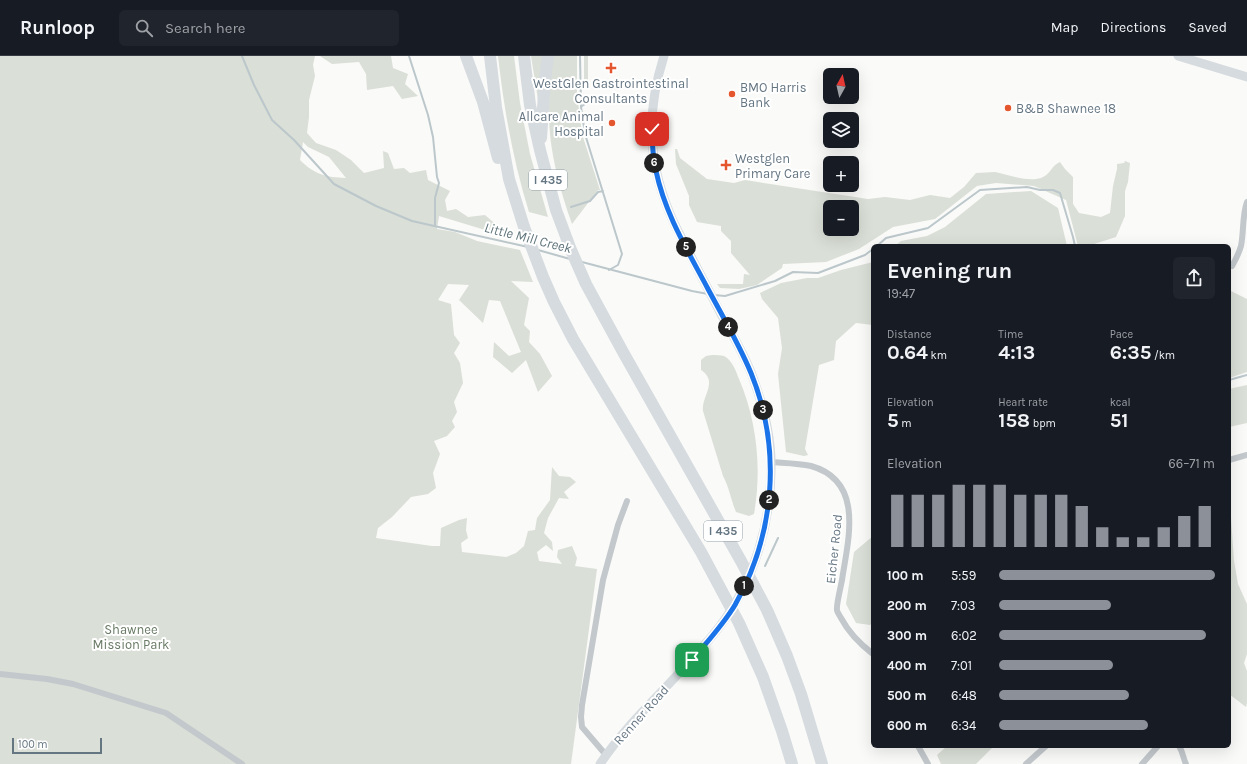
<!DOCTYPE html>
<meta charset="utf-8">
<style>
:root{--surface:#171b24;--page:#20242c;--text:#f1f3f6;--muted:#9ea1a6;--line:#363941;--accent:#8c9099}
body{margin:0;font-family:Karla,sans-serif;background:var(--page);color:var(--text);height:100vh;display:flex;flex-direction:column;font-size:15px;white-space:nowrap}
*{box-sizing:border-box;margin:0}
p{font-size:13px;color:var(--muted)}
.icon{flex:none;width:22px;height:22px;fill:none;stroke:currentColor;stroke-width:2;stroke-linecap:round;stroke-linejoin:round}
.map{position:relative;flex:1;overflow:hidden}
.sheet{position:absolute;left:871px;top:188px;width:360px;height:504px;display:flex;flex-direction:column;background:var(--surface);border-radius:6px;box-shadow:0 4px 16px #0002}
.sheet>*{flex:none}
.needle{width:26px;rotate:8deg}
.buttons{position:absolute;left:823px;top:12px;display:grid;gap:8px}
.buttons a{display:grid;place-items:center;width:36px;height:36px;border-radius:6px;background:var(--surface);box-shadow:0 4px 16px #0002;font-size:20px}
.scale{position:absolute;left:12px;bottom:10px;width:90px;box-sizing:border-box;padding-left:4px;border:2px solid #657683;border-top:0;font-size:11px;line-height:14px;white-space:nowrap;color:#657683;-webkit-text-stroke:3px #fff;paint-order:stroke}
.pin{position:absolute;display:grid;place-items:center;width:34px;height:34px;color:#fff;margin:-17px;border-radius:8px;box-shadow:0 2px 6px #0006}
.km{position:absolute;width:20px;height:20px;margin:-10px;border-radius:50%;background:#222;color:#fff;font-size:11px;line-height:20px;text-align:center}
.round{display:grid;place-items:center;flex:none;width:42px;height:42px;border-radius:6px;background:var(--page)}
.summary{display:flex;align-items:center;justify-content:space-between;height:68px;padding:0 16px}
h1{font-size:22px;font-weight:700;line-height:30px}
.figures{display:grid;grid-template-columns:repeat(3,1fr);gap:6px;height:68px;padding:4px 16px}
.figures div{display:grid;align-content:center}
.figures b{font-size:20px;font-weight:700}
.figures small{font-size:11px;font-weight:400}
.figures p{font-size:11px}
.chart{height:112px;padding:8px 16px}
.chart p{display:flex;justify-content:space-between}
.chart svg{width:100%;height:72px;margin-top:4px;stroke:var(--accent);stroke-width:6}
ul{padding:0 16px;list-style:none;font-size:13px}
li{display:grid;grid-template-columns:64px 48px 1fr;align-items:center;height:30px}
li i{height:10px;border-radius:5px;background:var(--accent)}
header{display:flex;align-items:center;gap:24px;box-sizing:border-box;height:56px;padding:0 20px;background:var(--surface);border-bottom:1px solid var(--line)}
header strong{font-size:19px}
nav{display:flex;gap:22px;margin-inline-start:auto;font-size:14px}
.search{width:280px;height:36px;background:var(--page);display:flex;align-items:center;gap:10px;box-sizing:border-box;padding:0 14px;border-radius:6px;color:var(--muted);font-size:15px}
.map>svg:first-child{display:block}
.green{fill:#dadfd7;fill-rule:evenodd}
.lines{fill:none;stroke-linecap:round;stroke-linejoin:round}
.stream{stroke:#bbc7cb;stroke-width:2}
.minor{stroke:#c3c8cc;stroke-width:6}
.secondary{stroke:#d6dbdf;stroke-width:9}
.motorway{stroke:#d6dbdf;stroke-width:12}
.route-casing{stroke:#fff;stroke-width:8}
.route{stroke:#1a73e8;stroke-width:5}
.poi-dot{fill:#e4572e;stroke:#fff;stroke-width:1.5}
.labels{text-anchor:middle;dominant-baseline:central;stroke-width:4;stroke-linejoin:round;paint-order:stroke}
.shield{fill:#fff;stroke:#939fa8;stroke-width:1}
.shield-label{font-size:12px;font-weight:bold;fill:#657683}
.poi-label{font-size:13px;fill:#657683;stroke:#fff;text-anchor:start}
.street-label{font-size:13px;fill:#657683;stroke:#fff}
.park-label{font-size:13px;fill:#687a64;stroke:#fff}
.water-label{font-size:14px;font-style:italic;fill:#60757c;stroke:#fff}
</style>
<header>
<strong>Runloop</strong>
<div class="search"><svg class="icon" aria-label="search" viewBox="0 0 24 24"><circle cx="10" cy="10" r="6"/><path d="M15 15l6 6"/></svg>Search here</div>
<nav><a>Map</a><a>Directions</a><a>Saved</a></nav>
</header>
<div class="map">
<svg width="1247" height="708" viewBox="0 0 1247 708">
<rect width="100%" height="100%" fill="#fafaf8"/>
<path class="green" d="M0,0h315l-2,9 2,11 -6,24v17l-2,16 9,10 20,7 15,10 13,13 20,-5 -1,-17 5,2 6,16 10,-1 6,5 16,-3 2,10 22,11 -5,9 2,11 9,-2 12,8 17,-2 15,13 -5,5 -56,-17 -2,13 18,3 22,9 43,9 13,32 -22,-1 18,17 -5,27 6,6 -1,11 11,12 12,22 -14,16 -12,-32 -14,13 -19,-16 1,-15 15,14 12,-4 -21,-51 -11,-1 -6,23 -24,-23 10,-15 -21,-1 -10,16 13,4 3,31 6,8 -6,10 6,10 3,20 -9,19 3,10 -5,9 3,6 -8,9 -13,5 6,13 -7,19 3,15 -8,6 -17,3 -19,20 -14,11 -2,10 56,8h8l1,-18 18,-8 8,-2 -1,12 2,8 -7,5 1,9 44,5 10,-4 8,-7 4,-15 7,-1 2,-12 13,-18 2,-33 7,9 11,1 6,5 -12,10 5,7 -10,-1 -11,20 -4,15 8,9 1,9 -7,-6 -9,7 2,9 23,3 -5,-7 1,-7 14,-4 5,12 -2,8 22,3 -26,195h-571zM303,86l5,5 21,10 17,21c-20,-1 -31,-3 -46,-18z
M320,0h71l2,12 15,6 -3,10 13,12 -16,3 -9,-13 -26,4 -1,-16 -7,-12 -27,2z
M498,0h16l6,47 10,51 18,63 -19,-5c-16,-51 -25,-103 -31,-156z
M531,0h12l-5,44z
M552,0h25v38l5,40 18,56h-2l-26,34c-13,-37 -24,-77 -23,-116 0,-17 2,-35 3,-52z
M584,0h4v26h-4z
M675,93h2l3,9 27,21 27,4 11,-3 123,19 17,-2 25,3 20,-5 20,3 14,-11 12,-14c6,0 13,-1 19,-1 14,3 32,10 46,6 9,-3 11,-13 19,-16l5,7 8,8v27l6,9 22,4 9,-4 3,-27 4,-17v-5l7,-1 1,-2 5,2 -2,19 -3,9v25l-9,21 -28,9h-10l-12,-46 -32,-14 -38,-3 -19,3 -42,33 -42,8 -34,22 -33,13 -43,2 -1,4 -25,17 -18,4 -19,-1 -3,-4h26l1,-10 6,1 -19,-22v-12l-10,-10v-5l-24,-4 -8,-17v-9l-13,-32zM830,151h22v22h-22z
M1031,135l27,17 9,38h-172l6,-5 26,-5 18,-9 41,-33z
M873,206v63l-17,-2 -20,18 -2,19 -15,5 -14,84 3,6 -4,1 -18,-4 -8,-78 4,-26 -4,-30 -16,-19 -2,-6 21,-10 26,-5h11l23,-8z
M1229,234l18,9v73l-18,6z
M712,299c3,0 9,0 12,1 8,4 12,15 15,23 18,42 23,90 15,135l-5,2 -13,-4c-5,-12 -7,-25 -13,-36l-20,-65c-2,-15 16,-29 -2,-41v-10l5,-4z
M1247,329v38l-18,4v-38z
M1229,433l5,72 4,23 9,20v50l-3,9 3,8v32l-1,4 -17,-13v-10l2,-4 -2,-2z
M873,480v86l-3,3 -14,-2 -10,-19 8,-52z
M947,690h47l-18,18h-35l-4,-9z"/>
<g class="lines">
<path class="stream" d="M242,0l12,29 18,35 22,20 40,44 42,22 36,15 116,26
M409,0l19,59 5,22 4,40 2,6 -4,15v28
M580,0l1,51 4,27 37,120 -4,11 -9,5
M582,50l8,-5h5
M571,151l19,-6 8,-9 5,-1
M877,190l9,-8 42,-10 52,-38 47,-3 13,3h13l7,3 13,44 2,9
M538,194l32,9
M582,206l110,29 16,3
M714,239l11,1 50,-15 18,-9 25,1 47,-18 8,-6
M1229,324l18,-5
M765,510l13,-28"/>
<path class="minor" d="M1232,210c4,-7 7,-13 9,-20 3,-15 1,-30 6,-44
M1229,404l18,-5
M771,406c13,1 27,1 40,4 54,15 37,74 31,114 -1,6 -6,25 -5,30 0,2 3,6 4,8 8,15 19,26 32,36
M0,618l47,5 26,5 93,29 76,51
M918,690l10,18
M1179,690c4,6 4,12 7,18
M606,699l-24,-28 -1,-10 1,-12 21,-125 15,-55 9,-24
M1026,708l20,-18
M1142,708l16,-18"/>
<path class="secondary" d="M1178,0l69,21
M600,708c34,-51 83,-89 120,-138 35,-46 52,-106 51,-163 0,-30 -9,-61 -19,-88 -8,-21 -20,-41 -31,-61 -16,-31 -32,-61 -47,-91 -26,-57 -29,-108 -10,-167"/>
<path class="motorway" d="M466,0l17,46 15,56
M490,0l6,51 13,72 15,48 19,50 11,25 19,37 128,213 38,71 24,54 19,54 10,33
M524,0l6,49 10,45 16,60 15,40 15,34 37,68 118,209 26,49 20,46 14,38 21,70
M541,82l4,-58 3,-24"/>
</g>
<g class="lines">
<g class="route-casing">
<path id="route" d="M652,73c0,14 1,28 4,42 9,43 32,80 52,118 15,28 31,55 43,84 31,76 24,161 -16,232 -12,20 -28,37 -43,55"/>
</g>
<use href="#route" class="route"/>
</g>
<g class="poi-dot">
<path d="M609 6h4v4h4v4h-4v4h-4v-4h-4v-4h4z"/>
<circle cx="732" cy="38" r="4"/>
<circle cx="1008" cy="52" r="4"/>
<circle cx="612" cy="67" r="4"/>
<path d="M724 103h4v4h4v4h-4v4h-4v-4h-4v-4h4z"/>
</g>
<g class="labels">
<g class="shield">
<rect x="529" y="114" width="38" height="20" rx="3"/>
<rect x="704" y="465" width="38" height="20" rx="3"/>
</g>
<g class="shield-label">
<text x="548" y="124">I 435</text>
<text x="723" y="475">I 435</text>
</g>
<g class="poi-label">
<text x="611" y="27" text-anchor="middle">WestGlen Gastrointestinal<tspan x="611" dy="15">Consultants</tspan></text>
<text x="740" y="31">BMO Harris<tspan x="740" dy="15">Bank</tspan></text>
<text x="1016" y="52">B&amp;B Shawnee 18</text>
<text x="604" y="60" text-anchor="end">Allcare Animal<tspan x="604" dy="15">Hospital</tspan></text>
<text x="735" y="102">Westglen<tspan x="735" dy="15">Primary Care</tspan></text>
</g>
<g class="street-label">
<text transform="translate(834 493) rotate(-84)">Eicher Road</text>
<text transform="translate(641 659) rotate(-48)">Renner Road</text>
</g>
<g class="park-label">
<text x="131" y="573">Shawnee<tspan x="131" dy="15">Mission Park</tspan></text>
</g>
<g class="water-label">
<text transform="translate(528 182) rotate(14)">Little Mill Creek</text>
</g>
</g>
</svg>
<div class="buttons">
<a><svg class="needle" viewBox="-14 -14 28 28"><path d="M0-13l5 13h-10z" fill="#e53935"/><path d="M0 13l5-13h-10z" fill="#9ea1a6"/></svg></a>
<a><svg class="icon" aria-label="layers" viewBox="0 0 24 24"><path d="M12 4l9 5-9 5-9-5zM3 14l9 5 9-5"/></svg></a>
<a>+</a>
<a>−</a>
</div>
<div class="scale">100 m</div>
<div class="pin" style="left:692px;top:604px;background:#1e9e55"><svg class="icon" aria-label="arrive" viewBox="0 0 24 24"><path d="M6 21V4h12l-3 4 3 4H6"/></svg></div>
<div class="pin" style="left:652px;top:73px;background:#d93025"><svg class="icon" aria-label="check" viewBox="0 0 24 24"><path d="M5 12l5 5 9-10"/></svg></div>
<b class="km" style="left:744px;top:530px">1</b>
<b class="km" style="left:769px;top:444px">2</b>
<b class="km" style="left:763px;top:354px">3</b>
<b class="km" style="left:728px;top:271px">4</b>
<b class="km" style="left:686px;top:191px">5</b>
<b class="km" style="left:654px;top:107px">6</b>
<section class="sheet">
<div class="summary"><div><h1>Evening run</h1><p>19:47</p></div><a class="round"><svg class="icon" aria-label="share" viewBox="0 0 24 24"><path d="M12 15V3M7 8l5-5 5 5M5 13v7h14v-7"/></svg></a></div>
<div class="figures">
<div><p>Distance</p><b>0.64<small> km</small></b></div>
<div><p>Time</p><b>4:13</b></div>
<div><p>Pace</p><b>6:35<small> /km</small></b></div>
</div>
<div class="figures">
<div><p>Elevation</p><b>5<small> m</small></b></div>
<div><p>Heart rate</p><b>158<small> bpm</small></b></div>
<div><p>kcal</p><b>51</b></div>
</div>
<div class="chart"><p><span>Elevation</span>66–71 m</p>
<svg viewBox="0 0 160 44" preserveAspectRatio="none"><path d="M5 44V12M15 44V12M25 44V12M35 44V6M45 44V6M55 44V6M65 44V12M75 44V12M85 44V12M95 44V19M105 44V32M115 44V38M125 44V38M135 44V32M145 44V25M155 44V19"/></svg>
</div>
<ul>
<li><b>100 m</b>5:59<i style="width:100%"></i></li>
<li><b>200 m</b>7:03<i style="width:52%"></i></li>
<li><b>300 m</b>6:02<i style="width:96%"></i></li>
<li><b>400 m</b>7:01<i style="width:53%"></i></li>
<li><b>500 m</b>6:48<i style="width:60%"></i></li>
<li><b>600 m</b>6:34<i style="width:69%"></i></li>
</ul>
</section>
</div>
